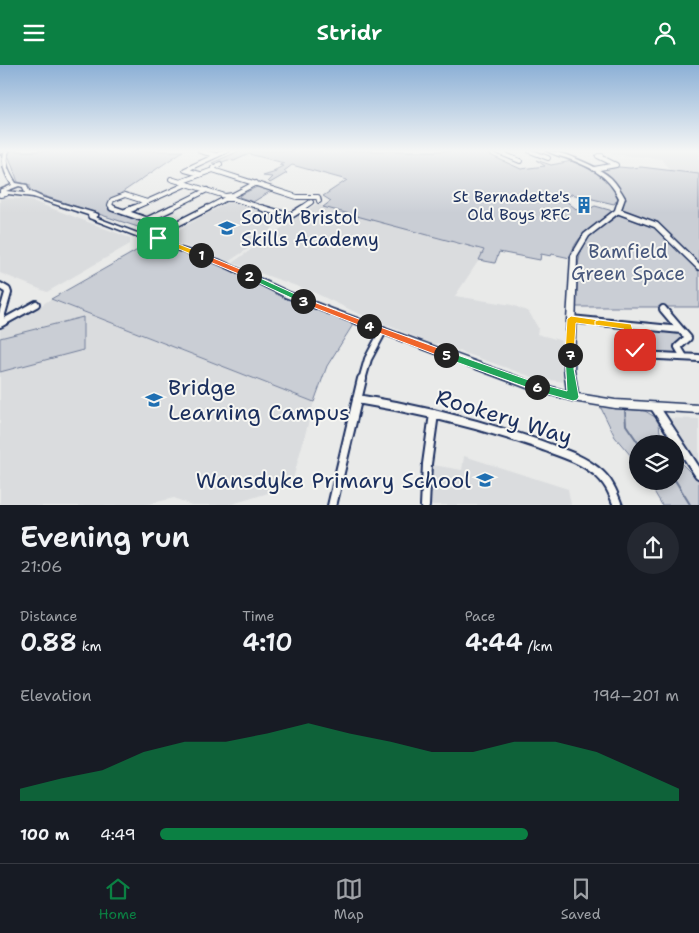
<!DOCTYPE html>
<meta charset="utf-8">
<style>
:root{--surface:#171b24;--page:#242831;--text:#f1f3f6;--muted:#9ea1a6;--line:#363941;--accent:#0b8043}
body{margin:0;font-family:"Shantell Sans",sans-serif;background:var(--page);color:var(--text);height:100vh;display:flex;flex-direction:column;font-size:19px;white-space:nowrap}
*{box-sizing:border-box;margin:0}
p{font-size:16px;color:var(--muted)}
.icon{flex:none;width:28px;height:28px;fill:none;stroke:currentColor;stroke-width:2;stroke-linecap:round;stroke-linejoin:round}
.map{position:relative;height:440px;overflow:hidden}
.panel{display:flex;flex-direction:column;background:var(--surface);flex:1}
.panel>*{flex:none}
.buttons{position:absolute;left:629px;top:370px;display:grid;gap:10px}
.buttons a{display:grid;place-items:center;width:55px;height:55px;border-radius:50%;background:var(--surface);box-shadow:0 2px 8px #0003;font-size:25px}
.pin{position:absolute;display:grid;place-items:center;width:42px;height:42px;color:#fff;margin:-21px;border-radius:10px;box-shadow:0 2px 8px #0006}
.km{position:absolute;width:25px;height:25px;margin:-12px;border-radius:50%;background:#222;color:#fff;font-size:14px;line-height:25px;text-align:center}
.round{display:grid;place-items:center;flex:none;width:52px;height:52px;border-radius:26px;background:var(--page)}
.summary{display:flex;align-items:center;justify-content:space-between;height:85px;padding:0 20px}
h1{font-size:28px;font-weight:600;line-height:38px}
.metrics{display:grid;grid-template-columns:repeat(3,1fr);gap:8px;height:85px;padding:5px 20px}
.metrics div{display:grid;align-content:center}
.metrics b{font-size:25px;font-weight:600}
.metrics small{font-size:14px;font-weight:400}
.metrics p{font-size:14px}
.chart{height:140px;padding:10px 20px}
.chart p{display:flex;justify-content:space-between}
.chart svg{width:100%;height:90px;margin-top:5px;fill:var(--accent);opacity:.7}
ul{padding:0 20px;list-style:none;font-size:16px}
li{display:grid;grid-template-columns:80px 60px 1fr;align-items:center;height:38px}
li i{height:12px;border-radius:6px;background:var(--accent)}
header{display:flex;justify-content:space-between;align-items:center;height:65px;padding:0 20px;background:var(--accent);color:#fff;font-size:22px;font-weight:600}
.tabs{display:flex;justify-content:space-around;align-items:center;height:70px;border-top:1px solid var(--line);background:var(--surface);font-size:14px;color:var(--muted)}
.tabs a{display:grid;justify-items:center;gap:2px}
.tabs .active{color:var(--accent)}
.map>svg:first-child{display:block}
.built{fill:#dadcde}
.green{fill:#caced5;stroke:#727e9a}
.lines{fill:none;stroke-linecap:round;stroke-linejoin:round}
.stream{stroke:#6c7995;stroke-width:2}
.street-far3-casing{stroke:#1b2f5e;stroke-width:6}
.street-far2-casing{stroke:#1b2f5e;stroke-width:8}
.street-far1-casing{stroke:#1b2f5e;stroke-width:10}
.street-casing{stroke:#1b2f5e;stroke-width:12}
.secondary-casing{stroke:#1b2f5e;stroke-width:3}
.highway-casing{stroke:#1b2f5e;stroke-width:4}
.street-far3{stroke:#f6f6f2;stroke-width:4}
.street-far2{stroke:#f6f6f2;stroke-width:5}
.street-far1{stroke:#f6f6f2;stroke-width:6}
.street{stroke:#f6f6f2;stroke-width:8}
.secondary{fill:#f6f6f2;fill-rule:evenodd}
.highway{fill:#f6f6f2;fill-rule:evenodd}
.split-1{fill:#f5b400;stroke:#fff}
.split-2{fill:#f0652b;stroke:#fff}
.split-3{fill:#22a559;stroke:#fff}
.split-4{fill:#f0652b;stroke:#fff}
.split-5{fill:#f0652b;stroke:#fff}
.split-6{fill:#22a559;stroke:#fff}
.split-7{fill:#22a559;stroke:#fff}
.split-8{fill:#f5b400;stroke:#fff}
.split-9{fill:#f5b400;stroke:#fff}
.labels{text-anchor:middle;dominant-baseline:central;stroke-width:4;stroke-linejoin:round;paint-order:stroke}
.far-poi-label{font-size:16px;fill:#1b2f5e;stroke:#f6f6f2;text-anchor:end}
.poi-label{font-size:19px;fill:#1b2f5e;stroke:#f6f6f2;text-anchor:start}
.park-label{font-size:19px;fill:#47577c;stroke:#f6f6f2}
.near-poi-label{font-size:22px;fill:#1b2f5e;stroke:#f6f6f2;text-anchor:start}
.near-street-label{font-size:22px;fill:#1b2f5e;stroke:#f6f6f2}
</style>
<header><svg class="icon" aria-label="menu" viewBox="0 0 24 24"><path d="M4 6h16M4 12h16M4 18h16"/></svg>Stridr<svg class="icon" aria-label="person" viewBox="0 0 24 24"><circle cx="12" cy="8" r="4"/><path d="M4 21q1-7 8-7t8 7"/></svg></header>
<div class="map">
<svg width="699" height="441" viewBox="0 0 699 441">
<rect width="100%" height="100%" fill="#e9eae9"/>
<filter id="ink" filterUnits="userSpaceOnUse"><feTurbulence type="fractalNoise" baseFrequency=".02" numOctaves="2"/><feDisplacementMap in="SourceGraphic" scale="10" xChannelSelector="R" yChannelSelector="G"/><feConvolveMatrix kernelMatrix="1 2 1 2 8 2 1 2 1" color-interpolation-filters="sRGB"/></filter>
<g filter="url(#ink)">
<path class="built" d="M611,86h88v23l-29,-4 -9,-11 -50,-5z
M0,133l27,1 103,39v6l-83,48 -47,-19z
M236,136l45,14 1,4 -13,12 3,2 -44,29 -62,-23v-2l62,-35z
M316,139l169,47 -30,45 57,9 17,7 9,16 -1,6 22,6 5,5 -4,15 5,22 -30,-4 -98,-35 -2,2 -80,-33 -42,-20 -81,-29z
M51,234l263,103 -23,84 -62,19h-38l-17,-7 -34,8h-140v-178l15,-6z
M665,353l34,1v47l-26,-40z
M464,391l104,33 3,16h-140l2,-40 29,5z"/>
<path class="green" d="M10,86h173l-75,51 1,8 52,19 -8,3 -121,-40 -2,-2v-5l-12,-3 -9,-25 -3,1 1,-5z
M239,86h242l40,18 24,-3 -9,-6 15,5 21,-4 12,5 14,7 14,11 7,13 -5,7 -43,-10 -5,7 14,11 -1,-3 3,-2 7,2 6,-3 18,5c-17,17 -37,21 -43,47l-18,-4 -1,2 -10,-2 -1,6 -41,-8 -4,11 -16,-3 5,-10 -161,-43 8,-6 -8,-5 24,-16 -55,-15 -8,6 3,2 -17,10 -2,-2 4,-4 -9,-1 13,-4 1,-1h-4l10,-5 -4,-1 5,-2 -35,-9 -15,7 -6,-1 -11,4 -5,-1z
M619,102l11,1 11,-1 58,7v90l-37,-35 -40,-18c5,-25 -7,-27 -23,-41z
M257,122l14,4 -18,11 -14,-5 1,-2z
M619,149l35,12 45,44v37h-123c2,-25 -3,-57 18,-75 8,-7 18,-10 25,-18z
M150,178l60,19 144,61 -27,43 -13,36 -263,-103z
M83,252v33l-83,22v-34z
M636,263l10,1 2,2h31l5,6 -10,7 3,10 -36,-1 -5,-5 -3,-17z
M600,341l45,5 10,6 4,7 1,8 9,12h-31l-1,19 -22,-26z
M675,389l4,7 20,20v24h-37l-14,-24h27z"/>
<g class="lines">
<path class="stream" d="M625,346l1,14 13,19
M675,415l16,26"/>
<g class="street-far3-casing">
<path id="street-far3" d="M200,86l15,4
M496,86l24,10
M530,86l18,7
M594,104l22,-4 -18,-9h4
M213,105l84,27h21l1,4
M200,109l-15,-4 41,-19
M171,114l54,17 8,-1 23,-12
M180,117l33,-12v-2l7,-4
M0,130l6,-1
M114,144l-4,-4 2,-5 13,-5 22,7
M131,144l56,-25
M169,144l38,-19
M206,144l19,-10h9l32,10
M301,144l10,-7"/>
</g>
<g class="street-far2-casing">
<path id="street-far2" d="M112,143l35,12 25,-12
M262,143l28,8 13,-8
M618,146l38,14 43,42
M124,147l10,-4
M150,175l3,-4 55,-28"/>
</g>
<g class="street-far1-casing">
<path id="street-far1" d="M0,221l7,4 1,3 -8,28
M663,244l17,20
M571,254l110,11 7,8 -10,9 6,10
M0,259l36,-20
M628,261l5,20 7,9 59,3
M362,315l6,-21 15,-28"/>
</g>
<g class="street-casing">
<path id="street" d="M357,334c62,10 122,25 181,45 20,8 41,13 58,27 12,9 17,21 22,35
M655,342l44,67
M332,441l30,-127
M425,441l2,-42 7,-50"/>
</g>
<g class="secondary-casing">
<path id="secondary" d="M5,86h4c-6,11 1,22 7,32l11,2 2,6 15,7 54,16v2l-3,1 66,25 59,18 71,33 41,16 197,72 38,10 -3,-22 7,-113 13,-22 31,-24 4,-12c-11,-23 -30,-32 -53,-40 -7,-2 -14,-4 -19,-7 16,0 52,16 64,27 6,6 10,13 14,20l-5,14 -31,24 -12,20 -3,113 4,25 37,6 84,5v8l-84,-5 -42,-7 -46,-13 -242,-91 -69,-35 -59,-18 -68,-26 -1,-3 -55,-18 -33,-4v-3l12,-5c-7,-10 -12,-22 -7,-34zM19,121l4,1 2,6 -19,-2z"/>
</g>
<g class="highway-casing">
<path id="highway" d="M0,86h7l-7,3z"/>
</g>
<use href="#street-far3" class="street-far3"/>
<use href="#street-far2" class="street-far2"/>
<use href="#street-far1" class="street-far1"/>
<use href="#street" class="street"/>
<use href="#secondary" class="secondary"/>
<use href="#highway" class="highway"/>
</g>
</g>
<linearGradient id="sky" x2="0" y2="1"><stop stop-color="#8cb0d6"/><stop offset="0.58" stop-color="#f5f6f5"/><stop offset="1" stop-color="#f5f6f5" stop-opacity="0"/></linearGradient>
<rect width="699" height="148" fill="url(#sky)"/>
<path class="split-1" d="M158,171l46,18 1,1 -7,2 -43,-18 -1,-1z"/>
<path class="split-2" d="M201,188l51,21 1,2 -7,1 -48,-20 -1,-2z"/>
<path class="split-3" d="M249,208l57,26 1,2 -4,2 -3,-1 -54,-25 -1,-1z"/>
<path class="split-4" d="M303,233l69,26 1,2 -1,2h-6l-66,-26v-3z"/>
<path class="split-5" d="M369,258l80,29 2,3 -2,2h-7l-76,-29 -2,-2z"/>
<path class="split-6" d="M446,286l94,33 2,3 -5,4 -95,-34v-5z"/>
<path class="split-7" d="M570,286l4,4v14l5,28 -2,3 -4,1 -40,-11 -2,-3 2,-3 4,-1 30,8 -2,-36z"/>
<path class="split-8" d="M571,251l28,4 4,3 -4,3 -23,-3 -2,32 -4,3 -5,-3 2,-36z"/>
<path class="split-9" d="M599,255l32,4 8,26 -1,3 -3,1 -5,-4 -6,-21 -29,-4v-4z"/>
<defs>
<g id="building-bare" transform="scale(1.35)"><path d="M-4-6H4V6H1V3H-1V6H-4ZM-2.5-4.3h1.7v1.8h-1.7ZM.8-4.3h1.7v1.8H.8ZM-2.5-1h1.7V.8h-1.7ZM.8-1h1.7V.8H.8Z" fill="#1f6fb2" stroke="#f6f6f2" stroke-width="2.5" paint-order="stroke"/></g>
<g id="university-bare" transform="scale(1.35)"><path d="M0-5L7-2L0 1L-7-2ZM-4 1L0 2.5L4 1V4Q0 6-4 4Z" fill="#1f6fb2" stroke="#f6f6f2" stroke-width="2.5" paint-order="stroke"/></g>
<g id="school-bare" transform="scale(1.35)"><path d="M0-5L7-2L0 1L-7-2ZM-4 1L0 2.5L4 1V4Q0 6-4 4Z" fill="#1f6fb2" stroke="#f6f6f2" stroke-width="2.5" paint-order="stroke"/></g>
</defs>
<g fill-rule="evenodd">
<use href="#building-bare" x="584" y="140"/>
<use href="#university-bare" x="227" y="163"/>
<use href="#school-bare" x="154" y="335"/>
<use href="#school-bare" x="485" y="415"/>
</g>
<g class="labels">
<g class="far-poi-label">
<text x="570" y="131">St Bernadette's<tspan x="570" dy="18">Old Boys RFC</tspan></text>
</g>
<g class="poi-label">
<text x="241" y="152">South Bristol<tspan x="241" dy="22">Skills Academy</tspan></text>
</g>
<g class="park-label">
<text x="628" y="186">Bamfield<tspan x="628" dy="22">Green Space</tspan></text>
</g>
<g class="near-poi-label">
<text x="168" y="322">Bridge<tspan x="168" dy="25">Learning Campus</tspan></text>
<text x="471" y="415" text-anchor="end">Wansdyke Primary School</text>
</g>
<g class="near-street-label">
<text transform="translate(504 352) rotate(17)">Rookery Way</text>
</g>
</g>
</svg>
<div class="buttons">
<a><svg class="icon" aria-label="layers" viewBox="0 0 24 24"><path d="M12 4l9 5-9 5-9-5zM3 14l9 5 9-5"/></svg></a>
</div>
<div class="pin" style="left:158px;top:173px;background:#1e9e55"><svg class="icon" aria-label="arrive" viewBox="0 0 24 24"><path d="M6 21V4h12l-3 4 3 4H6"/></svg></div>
<div class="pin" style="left:635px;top:285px;background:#d93025"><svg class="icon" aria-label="check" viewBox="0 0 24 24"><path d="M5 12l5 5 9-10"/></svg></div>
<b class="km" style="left:201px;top:190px">1</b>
<b class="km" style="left:249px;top:211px">2</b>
<b class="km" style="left:303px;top:236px">3</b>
<b class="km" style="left:369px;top:261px">4</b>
<b class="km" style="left:446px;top:290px">5</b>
<b class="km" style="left:537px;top:322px">6</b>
<b class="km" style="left:570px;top:290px">7</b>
</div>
<section class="panel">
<div class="summary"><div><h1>Evening run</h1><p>21:06</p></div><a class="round"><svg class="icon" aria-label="share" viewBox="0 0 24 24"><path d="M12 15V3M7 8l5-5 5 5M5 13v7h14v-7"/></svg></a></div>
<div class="metrics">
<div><p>Distance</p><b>0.88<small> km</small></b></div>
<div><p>Time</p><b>4:10</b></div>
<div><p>Pace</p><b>4:44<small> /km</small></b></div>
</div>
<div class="chart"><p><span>Elevation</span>194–201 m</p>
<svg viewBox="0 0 160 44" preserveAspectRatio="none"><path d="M0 44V38L10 33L20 29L30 20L40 15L50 15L60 11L70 6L80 11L90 15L100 20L110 20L120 15L130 15L140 20L150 29L160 38V44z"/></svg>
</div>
<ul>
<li><b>100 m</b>4:49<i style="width:71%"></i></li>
</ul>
</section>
<nav class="tabs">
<a class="active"><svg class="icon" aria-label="home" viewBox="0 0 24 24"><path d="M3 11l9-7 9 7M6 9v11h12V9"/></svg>Home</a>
<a><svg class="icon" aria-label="map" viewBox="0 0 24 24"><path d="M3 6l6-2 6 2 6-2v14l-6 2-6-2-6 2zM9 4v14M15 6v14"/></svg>Map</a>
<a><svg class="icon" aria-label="saved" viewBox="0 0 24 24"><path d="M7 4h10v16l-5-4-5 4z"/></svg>Saved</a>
</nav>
